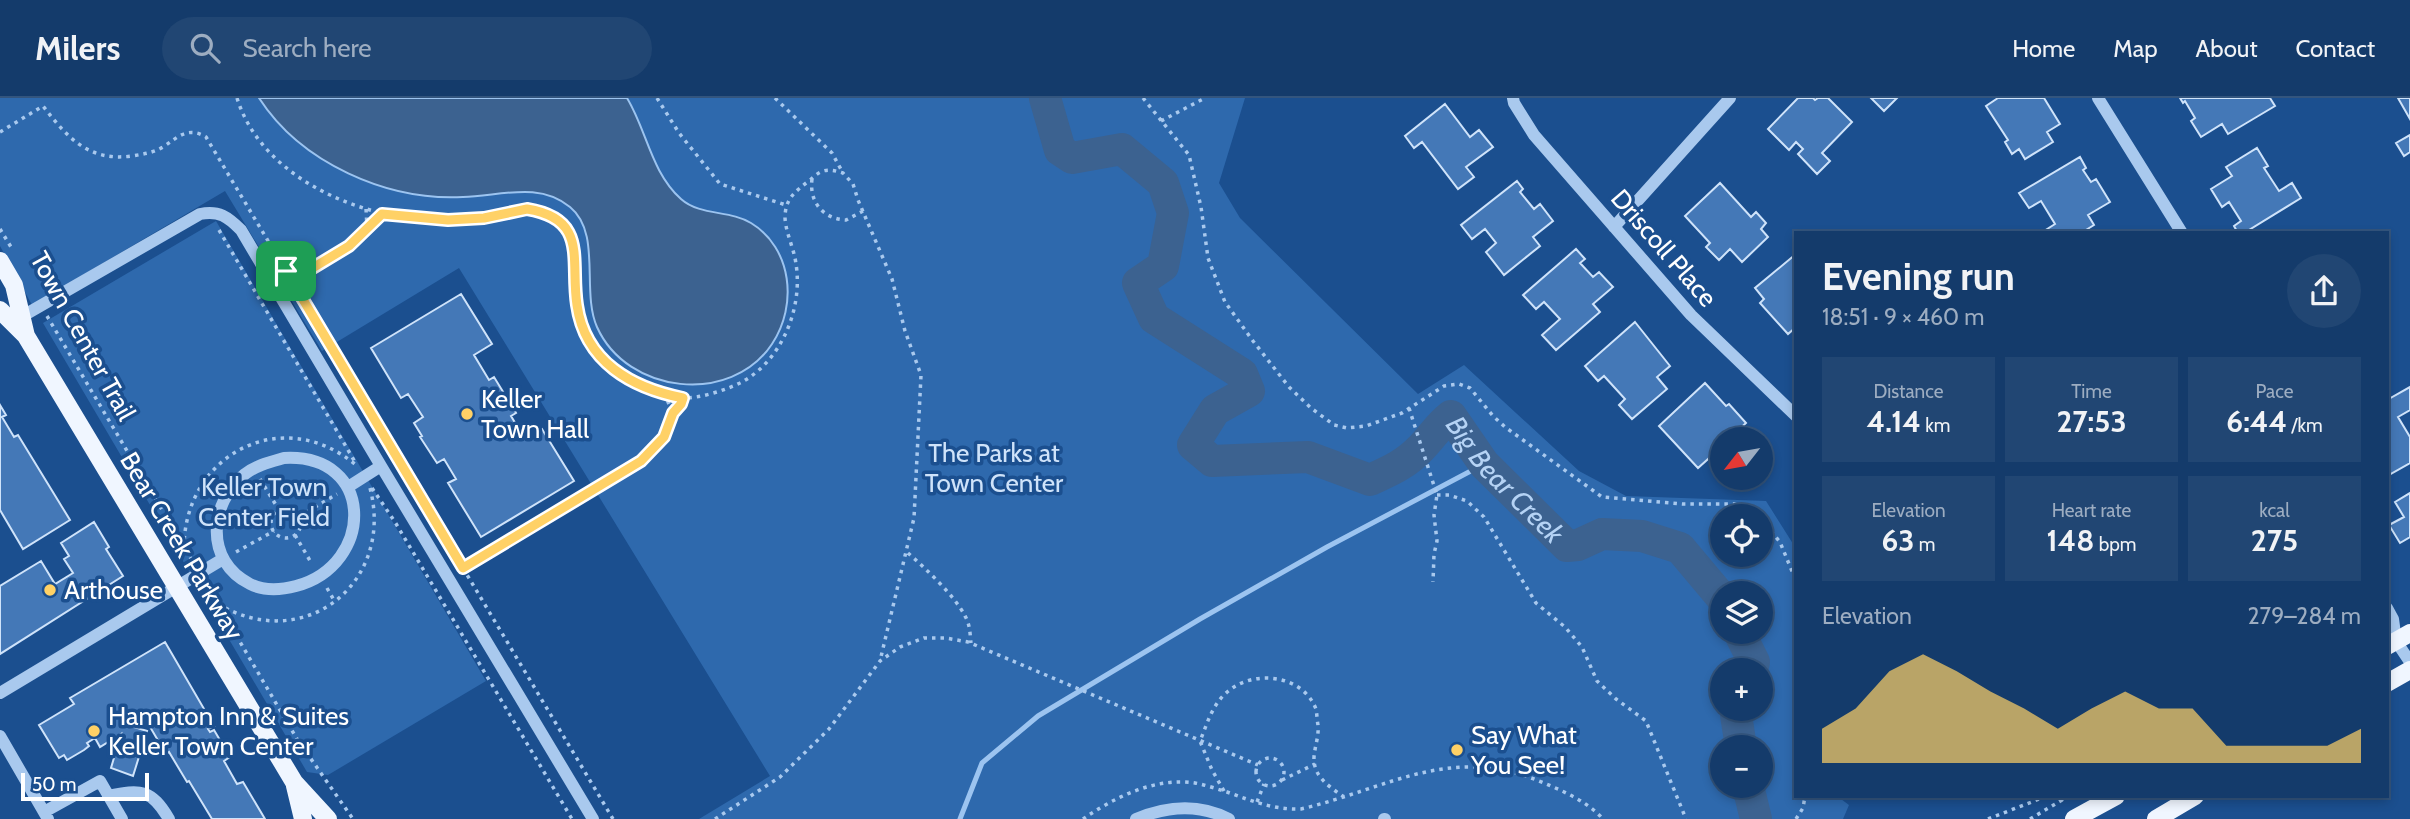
<!DOCTYPE html>
<meta charset="utf-8">
<style>
:root{--surface:#143b6b;--page:#214673;--text:#f1f3f6;--muted:#9dadc1;--line:#33557e;--accent:#ffd166}
body{margin:0;font-family:Cabin,sans-serif;background:var(--page);color:var(--text);height:100vh;display:flex;flex-direction:column;font-size:26px;white-space:nowrap}
*{box-sizing:border-box;margin:0}
p{font-size:23px;color:var(--muted)}
.icon{flex:none;width:38px;height:38px;fill:none;stroke:currentColor;stroke-width:2;stroke-linecap:round;stroke-linejoin:round}
.map{position:relative;flex:1;overflow:hidden}
.panel{position:absolute;left:1794px;top:133px;width:595px;height:567px;display:flex;flex-direction:column;background:var(--surface);border-radius:0px;box-shadow:0 4px 10px #0003,0 0 0 2px var(--line)}
.panel>*{flex:none}
.needle{width:46px;rotate:239deg}
.fabs{position:absolute;left:1710px;top:329px;display:grid;gap:14px}
.fabs a{display:grid;place-items:center;width:63px;height:63px;border-radius:50%;background:var(--surface);box-shadow:0 4px 10px #0003,0 0 0 2px var(--line);font-size:35px}
.scale{position:absolute;left:21px;bottom:18px;width:128px;box-sizing:border-box;padding-left:7px;border:4px solid #fff;border-top:0;font-size:19px;line-height:24px;white-space:nowrap;color:#fff;-webkit-text-stroke:5px #1b4f8f;paint-order:stroke}
.pin{position:absolute;display:grid;place-items:center;width:60px;height:60px;color:#fff;margin:-30px;border-radius:14px;box-shadow:0 4px 10px #0006}
.round{display:grid;place-items:center;flex:none;width:74px;height:74px;border-radius:37px;background:var(--page)}
.overview{display:flex;align-items:center;justify-content:space-between;height:119px;padding:0 28px}
h1{font-size:38px;font-weight:800;line-height:52px}
.metrics{display:grid;grid-template-columns:repeat(3,1fr);gap:10px;height:119px;padding:7px 28px}
.metrics div{display:grid;align-content:center;border-radius:0px;background:var(--page);text-align:center}
.metrics b{font-size:30px;font-weight:800}
.metrics small{font-size:19px;font-weight:400}
.metrics p{font-size:19px}
.chart{height:196px;padding:14px 28px}
.chart p{display:flex;justify-content:space-between}
.chart svg{width:100%;height:126px;margin-top:7px;fill:var(--accent);opacity:.7}
header{display:flex;align-items:center;gap:42px;box-sizing:border-box;height:98px;padding:0 35px;background:var(--surface);border-bottom:2px solid var(--line)}
header strong{font-size:33px}
nav{display:flex;gap:38px;margin-inline-start:auto;font-size:24px}
.search{width:490px;height:63px;background:var(--page);display:flex;align-items:center;gap:18px;box-sizing:border-box;padding:0 24px;border-radius:38px;color:var(--muted);font-size:26px}
.map>svg:first-child{display:block}
.green{fill:#2e69ad;fill-rule:evenodd}
.water{fill:#3c6290;stroke:#9cc4f0;stroke-width:2}
.lines{fill:none;stroke-linecap:round;stroke-linejoin:round}
.stream{stroke:#9cc4f0;stroke-width:5}
.river{stroke:#3c6290;stroke-width:32}
.building{fill:#4478b7;stroke:#cfe3fa;stroke-width:2}
.path{stroke:#a9c9ee;stroke-width:3.5;stroke-dasharray:3.5 5;stroke-linecap:butt}
.minor{stroke:#a9c9ee;stroke-width:12}
.major{stroke:#f0f6ff;stroke-width:18}
.route-casing{stroke:#fff;stroke-width:14}
.route{stroke:#ffd166;stroke-width:9}
.poi-dot{fill:#ffd166;stroke:#1b4f8f;stroke-width:2.5}
.labels{text-anchor:middle;dominant-baseline:central;stroke-width:7;stroke-linejoin:round;paint-order:stroke}
.street-label{font-size:26px;fill:#fff;stroke:#1b4f8f}
.poi-label{font-size:26px;fill:#fff;stroke:#1b4f8f;text-anchor:start}
.park-label{font-size:26px;fill:#cfe3fa;stroke:#1b4f8f}
.water-label{font-size:28px;font-style:italic;fill:#b5d3f5;stroke:#1b4f8f}
</style>
<header>
<strong>Milers</strong>
<div class="search"><svg class="icon" aria-label="search" viewBox="0 0 24 24"><circle cx="10" cy="10" r="6"/><path d="M15 15l6 6"/></svg>Search here</div>
<nav><a>Home</a><a>Map</a><a>About</a><a>Contact</a></nav>
</header>
<div class="map">
<svg width="2410" height="721" viewBox="0 0 2410 721">
<rect width="100%" height="100%" fill="#1b4f8f"/>
<path class="green" d="M0,0h1245l-26,85 21,35 178,176 46,-29 115,106 47,25 140,5 29,46 1,249h41l12,9 -6,14h-1144l71,-43 -311,-508 -137,83 -97,-160 -193,114 -32,-59zM1722,418h38v39h-38zM1722,495h38v39h-38zM1722,572h38v39h-38zM1722,649h38v39h-38z
M216,123l270,460 -158,94 -21,-3 -264,-449z"/>
<path class="water" d="M259,0h368c20,33 24,74 54,101 19,17 49,11 70,24 41,25 47,82 21,121 -41,62 -145,50 -175,-17 -16,-36 5,-94 -27,-120 -31,-26 -70,-11 -107,-10 -76,4 -162,-34 -204,-99z"/>
<g class="lines">
<path class="stream" d="M960,721l22,-56 56,-47 162,-97 127,-72 157,-83"/>
<g class="river">
<path id="s1" d="M1045,0l15,52 12,8 50,-9 41,34 10,30 -10,53 -25,17 16,35 88,56 7,17 -34,19 -22,35 19,16 96,-4 62,23c20,-9 36,-16 51,-32 11,-11 17,-22 30,-32l33,48 83,82 11,-1 24,-11 40,2 38,12 42,50"/>
<path d="M1739,534l15,30 -2,8"/>
<path d="M1739,611l-3,6 5,32"/>
<path d="M1748,688l8,33"/>
</g>
</g>
<path class="building" d="M1798,0h15l2,2 3,-2h10l24,24 -30,31 8,8 -13,13 -19,-20 5,-5 -7,-7 -7,8 -21,-21z
M1871,0h26l-13,13z
M1998,0h46l16,26 -13,8 6,10 -28,17 -6,-10 -7,5 -7,-12 3,-2 -22,-34z
M2180,0h90l5,8 -47,28 -6,-10 -21,13 -10,-16 4,-3 -10,-17 -2,2z
M2398,0h12v21z
M1445,6l25,33 9,-7 14,17 -27,20 8,10 -16,12 -36,-47 -8,6 -9,-12z
M2410,37v17l-6,4 -8,-13z
M2257,50l11,18 -4,2 15,23 13,-8 9,15 -57,35h-6l-4,-7 7,-5 -12,-19 -7,5 -11,-18 21,-13 -6,-9z
M2080,59l6,11 -3,2 8,12 5,-3 14,23 -22,13 6,10 -13,8h-40l14,-9 -14,-23 -12,7 -10,-15z
M1517,83l6,8 -3,3 14,17 6,-5 13,17 -20,16 7,9 -36,29 -18,-23 10,-9 -11,-14 -13,10 -11,-14z
M1720,85l31,34 5,-5 10,11 -5,6 7,8 -26,25 -12,-13 -11,11 -13,-13 4,-4 -25,-27z
M1576,151l9,10 -5,4 13,14 6,-5 14,15 -20,17 7,8 -44,38 -14,-15 18,-16 -16,-17 -8,7 -13,-14z
M1796,156v73l-8,7 -28,-31 4,-4 -9,-11z
M461,196l31,50 -18,11 15,25 5,-3 22,36 -5,3 14,23 17,-10 32,52 -93,56 -33,-54 8,-4 -12,-20 -7,4 -17,-26 2,-1 -8,-13 9,-6 -15,-23 -7,4 -30,-50z
M1635,224l35,44 -13,11 10,12 -35,30 -13,-14 6,-6 -21,-23 -6,5 -13,-15z
M1705,285l21,23 3,-2 17,19 -12,11 5,5h-17v17l-5,-5 -19,17 -39,-42z
M2410,289v23l-12,7 12,20v26l-23,13v-76z
M0,307l6,10 -4,2 12,20 4,-2 52,85 -47,29 -23,-39z
M2410,395v44l-10,6 -11,-18 15,-8 -9,-15z
M94,424l15,25 -3,2 17,27 -123,78v-68l41,-25 14,23 18,-11 -9,-14 5,-3 -8,-13z
M165,544l49,84 -6,3 2,3 4,-2 16,27 -6,4 13,23 6,-2 22,37h-53l-23,-38 -2,1 -18,-30 -3,2 -20,-34 -12,7 13,4 -14,45 -22,-8 10,-34 -21,13 -5,-9 -8,5 2,3 -5,4 -17,10 -3,-5 -5,3 -20,-33 35,-21 -4,-6z"/>
<g class="lines">
<path class="path" d="M237,0c26,84 134,126 215,122 11,0 22,-1 32,-3 23,-4 44,-13 67,-2 34,16 21,63 26,92 7,40 39,73 78,84 9,2 17,6 26,7 18,1 45,-8 61,-16 40,-22 61,-74 54,-118 -2,-16 -10,-30 -11,-46 0,-20 11,-27 25,-38 4,-3 7,-7 13,-9 7,-2 13,0 20,2l10,11 5,16 34,79 13,52 16,44 -7,143 -34,143
M657,0l22,35 41,51 66,21
M775,0l57,55 11,20
M1143,0l46,57 12,52 7,51 17,44 28,39 36,46 22,21 23,17 13,3 19,-2 36,-13 42,-27 15,-2 11,4 23,28 12,11 97,70 81,7h51l19,6 6,6
M1161,23l44,-23
M0,34l43,-26c24,31 45,56 89,50 11,-2 21,-3 31,-9 15,-10 25,-21 43,-10l80,134 19,1 44,-26 33,-32
M812,81c-3,23 11,40 34,41l17,-9
M366,111l1,19
M0,131l11,18
M219,132l136,232
M286,173l177,297 178,-106 23,-25 9,-24 8,-9 2,-6
M299,193l6,-19
M47,218l146,246
M664,295l9,20
M1409,310l28,87 -3,20 3,26 -3,13 -1,28
M260,381l19,31
M372,390l23,34 177,297
M1437,397h12l18,6 17,16 52,86 29,24 17,20 15,34 19,18 30,22 40,98
M271 425a15 15 0 1 1 30 0a15 15 0 1 1-30 0Z
M300,418l37,-22
M1760,420l20,24 16,39
M295,437l17,29
M184,450c0,-93 98,-145 172,-83
M236,454l38,-21
M908,455c17,15 47,43 57,63 5,8 5,18 6,27
M463,470l150,251
M206,486l91,155 56,80
M327,490l8,14
M218,506c86,51 177,-21 152,-116
M1256 674a14 14 0 1 1 28 0a14 14 0 1 1-28 0Z
M1282,682l33,-16
M1224,693l-12,-21 -12,-29c7,-17 12,-35 25,-47 25,-25 77,-21 91,15 1,5 1,11 2,16 1,12 -3,20 -4,32 -1,20 16,30 30,40
M1257,704l7,-18
M715,721l65,-42 49,-48 51,-68 20,-14 24,-9h22l22,4 290,123
M1083,721c32,-22 72,-42 112,-36 11,2 22,6 32,9 25,9 47,18 74,17 89,-21 149,-66 243,-26 21,9 44,19 59,36
M1796,721l7,-11 2,-12
M1988,721l59,-23
M2030,721l32,-19 1,-4"/>
<path class="minor" d="M1513,0l1,5 20,32 157,180 105,101
M2098,0l84,135
M1614,129l116,-129
M21,219l179,-103c19,-4 28,3 41,16l140,236
M284,360c92,-5 91,107 12,128 -15,4 -32,5 -46,-2 -46,-23 -41,-81 -5,-110 12,-9 25,-12 39,-16z
M348,389l33,-21 212,353
M2387,510l6,11 3,22 14,21
M0,595l223,-134
M0,638l48,83
M108,698c33,-7 43,-7 61,23
M44,714l56,-31 22,38
M1136,721c31,-13 62,-16 93,0
M1384,721h1"/>
<path class="major" d="M0,163l14,24 12,51
M0,212l26,26 268,446 34,37
M2387,548l23,-13
M2387,585l23,-13
M295,688l8,33
M2074,721l42,-23
M2156,721l39,-23"/>
</g>
<g class="lines">
<g class="route-casing">
<path id="route" d="M527,111c62,10 43,51 50,96 8,57 55,83 106,93l-2,6 -8,9 -9,24 -23,24 -178,107 -177,-297 20,1 43,-26 33,-32 66,6 36,-2z"/>
</g>
<use href="#route" class="route"/>
</g>
<g class="poi-dot">
<circle cx="467" cy="316" r="7"/>
<circle cx="50" cy="492" r="7"/>
<circle cx="94" cy="633" r="7"/>
<circle cx="1457" cy="652" r="7"/>
</g>
<g class="labels">
<g class="street-label">
<text transform="translate(1664 150) rotate(49)">Driscoll Place</text>
<text transform="translate(83 238) rotate(61)">Town Center Trail</text>
<text transform="translate(182 448) rotate(59)">Bear Creek Parkway</text>
</g>
<g class="poi-label">
<text x="481" y="301">Keller<tspan x="481" dy="30">Town Hall</tspan></text>
<text x="64" y="492">Arthouse</text>
<text x="108" y="618">Hampton Inn &amp; Suites<tspan x="108" dy="30">Keller Town Center</tspan></text>
<text x="1471" y="637">Say What<tspan x="1471" dy="30">You See!</tspan></text>
</g>
<g class="park-label">
<text x="994" y="355">The Parks at<tspan x="994" dy="30">Town Center</tspan></text>
<text x="264" y="389">Keller Town<tspan x="264" dy="30">Center Field</tspan></text>
</g>
<g class="water-label">
<text stroke="none"><textPath href="#s1" startOffset="905">Big Bear Creek</textPath></text>
</g>
</g>
</svg>
<div class="fabs">
<a><svg class="needle" viewBox="-14 -14 28 28"><path d="M0-13l5 13h-10z" fill="#e53935"/><path d="M0 13l5-13h-10z" fill="#9dadc1"/></svg></a>
<a><svg class="icon" aria-label="locate" viewBox="0 0 24 24"><circle cx="12" cy="12" r="6"/><path d="M12 2v4M12 18v4M2 12h4M18 12h4"/></svg></a>
<a><svg class="icon" aria-label="layers" viewBox="0 0 24 24"><path d="M12 4l9 5-9 5-9-5zM3 14l9 5 9-5"/></svg></a>
<a>+</a>
<a>−</a>
</div>
<div class="scale">50 m</div>
<div class="pin" style="left:286px;top:173px;background:#1e9e55"><svg class="icon" aria-label="arrive" viewBox="0 0 24 24"><path d="M6 21V4h12l-3 4 3 4H6"/></svg></div>
<section class="panel">
<div class="overview"><div><h1>Evening run</h1><p>18:51 · 9 × 460 m</p></div><a class="round"><svg class="icon" aria-label="share" viewBox="0 0 24 24"><path d="M12 15V3M7 8l5-5 5 5M5 13v7h14v-7"/></svg></a></div>
<div class="metrics">
<div><p>Distance</p><b>4.14<small> km</small></b></div>
<div><p>Time</p><b>27:53</b></div>
<div><p>Pace</p><b>6:44<small> /km</small></b></div>
</div>
<div class="metrics">
<div><p>Elevation</p><b>63<small> m</small></b></div>
<div><p>Heart rate</p><b>148<small> bpm</small></b></div>
<div><p>kcal</p><b>275</b></div>
</div>
<div class="chart"><p><span>Elevation</span>279–284 m</p>
<svg viewBox="0 0 160 44" preserveAspectRatio="none"><path d="M0 44V32L10 25L20 12L30 6L40 12L50 19L60 25L70 32L80 25L90 19L100 25L110 25L120 38L130 38L140 38L150 38L160 32V44z"/></svg>
</div>
</section>
</div>
